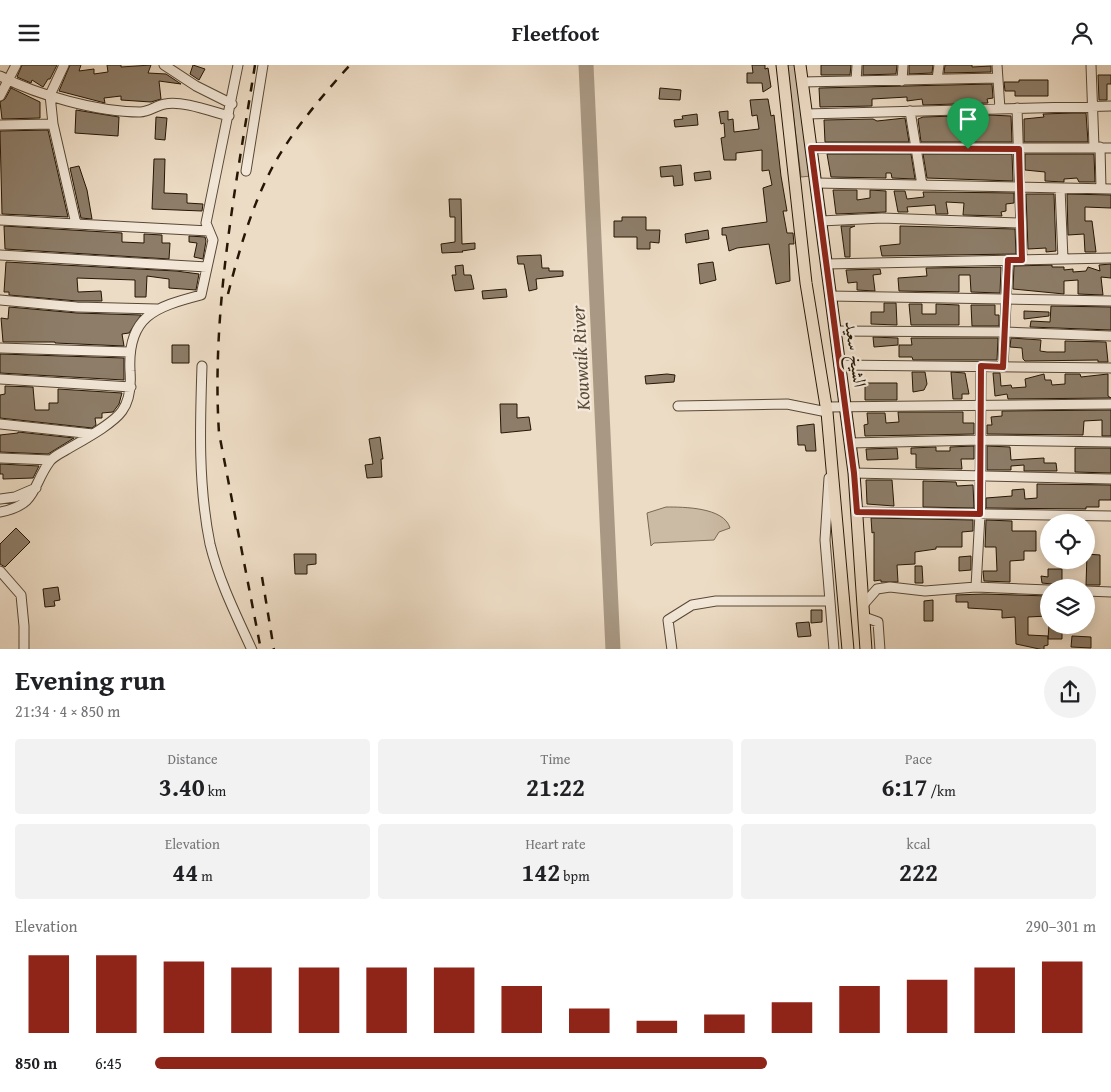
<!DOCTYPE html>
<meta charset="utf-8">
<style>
:root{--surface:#fff;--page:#f2f2f2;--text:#202124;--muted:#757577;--accent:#8f2418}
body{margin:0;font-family:"Gentium Book Plus",Amiri,serif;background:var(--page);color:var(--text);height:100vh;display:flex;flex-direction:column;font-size:19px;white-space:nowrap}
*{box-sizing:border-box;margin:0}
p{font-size:16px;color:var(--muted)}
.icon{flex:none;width:28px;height:28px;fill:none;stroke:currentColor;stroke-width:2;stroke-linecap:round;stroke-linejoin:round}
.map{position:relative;height:584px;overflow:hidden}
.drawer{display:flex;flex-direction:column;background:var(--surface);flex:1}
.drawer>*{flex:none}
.controls{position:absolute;left:1040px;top:449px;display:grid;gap:10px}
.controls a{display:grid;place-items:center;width:55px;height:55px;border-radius:50%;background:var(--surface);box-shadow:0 2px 12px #0003;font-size:25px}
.pin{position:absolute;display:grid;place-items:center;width:42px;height:42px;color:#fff;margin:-51px -21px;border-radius:50% 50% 50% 0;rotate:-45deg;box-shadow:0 0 5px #0007}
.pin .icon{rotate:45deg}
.round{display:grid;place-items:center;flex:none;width:52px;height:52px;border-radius:26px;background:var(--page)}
.summary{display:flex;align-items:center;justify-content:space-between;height:85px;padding:0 15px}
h1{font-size:28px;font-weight:800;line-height:38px}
.metrics{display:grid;grid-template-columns:repeat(3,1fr);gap:8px;height:85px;padding:5px 15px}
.metrics div{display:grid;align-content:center;border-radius:5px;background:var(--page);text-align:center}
.metrics b{font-size:25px;font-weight:800}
.metrics small{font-size:14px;font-weight:400}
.metrics p{font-size:14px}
.chart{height:140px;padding:10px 15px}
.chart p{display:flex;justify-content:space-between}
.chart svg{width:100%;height:90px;margin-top:5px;stroke:var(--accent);stroke-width:6}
ul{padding:0 15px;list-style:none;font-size:16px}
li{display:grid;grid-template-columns:80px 60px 1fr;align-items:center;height:38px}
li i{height:12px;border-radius:6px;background:var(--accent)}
header{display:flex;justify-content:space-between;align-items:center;height:65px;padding:0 15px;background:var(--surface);font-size:22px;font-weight:800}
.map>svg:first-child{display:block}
.green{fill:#cbbaa4;stroke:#786854}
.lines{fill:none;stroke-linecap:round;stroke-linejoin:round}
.river{stroke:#a99984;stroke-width:15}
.building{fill:#8d7d69;stroke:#251605}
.minor-casing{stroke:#574835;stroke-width:11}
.major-casing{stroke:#251605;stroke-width:13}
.minor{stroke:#f3e8d9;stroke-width:9}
.major{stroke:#eddcc5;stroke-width:11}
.rail{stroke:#251605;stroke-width:2.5;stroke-dasharray:9 9;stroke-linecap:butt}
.route-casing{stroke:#fff;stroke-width:10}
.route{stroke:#8f2418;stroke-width:6}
.labels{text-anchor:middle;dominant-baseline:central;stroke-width:4.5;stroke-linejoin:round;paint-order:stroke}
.street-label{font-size:18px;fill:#251605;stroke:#f3e8d9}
.water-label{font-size:19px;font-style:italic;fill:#5a4a38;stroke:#f3e8d9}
</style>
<header><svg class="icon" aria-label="menu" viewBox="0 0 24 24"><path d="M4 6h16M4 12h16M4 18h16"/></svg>Fleetfoot<svg class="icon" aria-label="person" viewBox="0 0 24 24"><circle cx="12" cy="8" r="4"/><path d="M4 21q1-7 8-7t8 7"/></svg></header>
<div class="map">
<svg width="1111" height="585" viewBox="0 0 1111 585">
<rect width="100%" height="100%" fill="#eddcc5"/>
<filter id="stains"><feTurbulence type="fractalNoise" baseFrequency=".004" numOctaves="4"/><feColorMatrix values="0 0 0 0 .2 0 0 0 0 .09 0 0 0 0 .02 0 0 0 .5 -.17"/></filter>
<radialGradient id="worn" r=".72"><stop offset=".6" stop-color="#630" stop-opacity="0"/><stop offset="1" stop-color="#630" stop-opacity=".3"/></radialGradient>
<path class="green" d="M787,0h9l15,111 -10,1z
M666,442c17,0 58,0 64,21l-11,4 -5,8 -60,3 -3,3 -4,-33z"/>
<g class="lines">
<path class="river" d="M586,0l27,585"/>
</g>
<path class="building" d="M22,0h35l-7,14h-2l-5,8 -11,-7 -1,3 -14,-6z
M70,0h11l-2,6 15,-2v5l14,-2 -1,-7h14v2l30,-2 -3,8 18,1 15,10 -22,-3 2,18 -10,3 -30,-2v-4l-17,2 1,5 -46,-12z
M193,0l12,4 -6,11 -9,-6z
M752,0h13v4l3,-1 3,19 -8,5 -1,-9h-15v-10h6z
M821,0h30l-1,10h-29z
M863,0h34l-1,9 -33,1z
M909,0h24l-1,8 -23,1z
M945,0h27v2l19,-1v6l-47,1z
M1098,10h13v9h-4v16h-8z
M1019,15h29v16h-33v-5h-10l-1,-9h15z
M992,19l1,14 -6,1 1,4 -65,2 -1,-6 -15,2v-4l-35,2v7l-52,1 -1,-19z
M11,23l29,14v16l-38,1 -2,-17 5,-3z
M660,23l21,2 -1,10 -21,-1z
M768,34l3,17 3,-1 7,61 6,35h-4l4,22h6l1,11h-5l1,37 -14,3 -7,-40 -32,4 -8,3 -3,-16h-4v-7l45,-6 -4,-34 9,-3 -3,-15 -7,1v-21l-26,3v7h-12l-3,-22 4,-1 -1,-14 -3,1 -2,-12 9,-1v9l5,-1 1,13 25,-3 -2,-14 -5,1 -2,-16z
M76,45l43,7 -1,19 -43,-3z
M1073,48h13l2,29h-64v-23l20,-2 -1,-3z
M697,49l1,11 -23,2 -1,-7 9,-1 -1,-3z
M989,50l22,1 1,26h-91l-3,-23 5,-2z
M156,52l11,1 -2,22 -10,-1z
M905,53l4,24h-84l-1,-22 49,-1 4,2z
M48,65l20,87 -66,-3 -2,-83z
M827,89h84l4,25 -23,-1 -1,-5h-5v5l-55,-1z
M923,89h89l1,27 -86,-3z
M1025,89h69l1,28h-16l-2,-4 -13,1v3l-19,-1v-9l-20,-2z
M154,94h11l-1,34 23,1v9l16,1 -1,7 -50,-2z
M681,100l2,20 -9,1 -1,-10 -12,1 -1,-10z
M79,101l8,24 5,29 -11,-1 -11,-50z
M710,106l1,8 -16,2 -1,-8z
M833,125h24v10l13,-2v-8l16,1v21l-50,2z
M894,126h11l2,8 17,-2 -1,-5h11l80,1v10l-8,1v7l-5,1 1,4 -39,-1 1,-12 -18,-1 2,12h-12l-1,-9 -28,2 1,5h-10z
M1026,129h28l2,57 -10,1v-4l-18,1z
M1067,129l44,1v13l-26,-1v14h7l4,31h-11l-1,-18 -16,1z
M449,134h12l1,45 13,-1v6l-13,2 1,1 -21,1 -1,-9 14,-2v-25h-5z
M622,152h24v13h14l-1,13 -9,-1v7h-13v-12h-23v-16h8z
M4,161l118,7v9l22,1v-9l18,1v8h8l-1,16 -164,-10z
M841,161h14l-5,2v29h-5z
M900,161l115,3 1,25 -134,2 -2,-10 20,-2z
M708,165l1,9 -23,4 -1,-9z
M189,171l16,1 1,4 -3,18 -9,-2 3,-14 -8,-1z
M541,190l1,13h7v3h14v5l-27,3 1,10 -8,2 -5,-27h-6l-1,-8z
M6,197l170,9 23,3 -3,16 -27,-2v-9l-22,-3 -1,21h-11v-17l-58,-2 1,14 23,-1 1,10h-25l-68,-6v-3h-5z
M713,197l3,18 -16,4 -2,-20z
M1111,199v14l-10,-1 2,18 -25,-1v-14l-14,1v13l-51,-5 1,-23 38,-1v2h12v3l9,-1v3l13,-1 2,-4 12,4 -1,-6z
M463,200l1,10h7l3,14 -19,2 -3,-16h4l-1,-9z
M1001,202l-1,26 -29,-1 -1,-17h-11v17l-60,-1 -1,-13 29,-2 -1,-8z
M880,204l1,5 -8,1 2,16 -18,-1v-8l-9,1 -2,-13z
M506,224l1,8 -24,2 -1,-8z
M884,238h12l1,22 -26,-1v-12h13z
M909,239h13v10h14v-10l23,1v20h-48z
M971,240h24v10h4v11h-27z
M1051,241l60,1v23l-81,-3 1,-6 19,1z
M9,242l68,6 64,2 -12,18 -7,1 2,12 -69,-3v-1h-52l-2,-24 7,1z
M1024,246l25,1v4l-25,3z
M873,272l25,1v7l-24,2z
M911,273h87l-1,22h-84l-1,-3h-13v-12h13z
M1011,273l30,2 -1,11 7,1h18v-11l41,1 2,20h-10v-2l-73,1 -2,-2 -1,-11 -12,-1z
M172,280h17v18h-17z
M0,289l124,4v22l-124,-7z
M912,307h13l2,12 -3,6 -11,2z
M951,307l14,1 4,21h-7v5h-9z
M993,308h7l1,13 10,-1 1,3 14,-1 -1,-8 19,-5 1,6h6l1,5 13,-1v-10h15l1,3 27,-3v22l3,2 -103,1 -1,-5 -12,2z
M667,309l8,1 -1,7 -28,2 -1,-8z
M865,318h32v17h-32z
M5,321l28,1 2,23h14v-7h9v-14l64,4 -3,11 -6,8 -11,1v5h-7l1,7 -4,3 -92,-10v-23l5,-1z
M500,339h17v14l12,-1 2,13 -30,3z
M1111,345v26h-9v-16l-18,1 -1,14 -96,-1v-9h5l-1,-8 11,-1v-5z
M898,347h65v11h11v11l-109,2 -1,-11 4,-1 -1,-11h18l1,10 13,-1z
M814,359l2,27h-10l-1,-6h-7l-1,-19z
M18,368v-1l56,6 -26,16 -48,-2v-17z
M380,372l3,22h-2l1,18 -15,1 -2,-13 8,-1 -4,-25z
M974,381v13h-13l1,10 -46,-1v-14h-5v-6l25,-1v4h14v-4z
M987,381l23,1 1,13 33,-2v5h12l1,8h-33v-6l-13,1v4h-24z
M897,383l1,11 -31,1 -1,-11z
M1075,383h36v25l-36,-1z
M0,399l39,2 -6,12 -30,1v-5h-3z
M866,415h26l2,26 -27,-2z
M923,416l33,1 1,4 16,-1 1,23 -51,-1z
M1037,419l74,1v15h-12v7h-13v2l-100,-1v-10l26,-2v-6l12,-1 1,10 12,-1z
M871,453l102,2v11l-11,1v15h-26v2l-21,3v12l-18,1 1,17h-17v-2l-7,1v-49l-2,1z
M986,455l26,1v10h24v20h-12v9l-14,1v21l-26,-1 -1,-10h14l-1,-24h-11z
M16,463l14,14 -25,25 -5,-3v-20z
M294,489h22v10l-9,1v9h-12z
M1087,489l13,1v30h-14z
M971,491v14l-12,1v-14z
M915,501h7l1,17h-8z
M1048,504h14v16l-20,-2 -1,-7 7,1z
M58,522l2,13 -6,1 1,5 -10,1 -2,-18z
M984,529l64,2v20l-20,1v18l20,1v9l-4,1v4l-28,-6 -1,-27 -13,1v-8l-34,-2v-6h-12v-7z
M933,535v21h-9v-20z
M811,545h11v12l-11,1z
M809,557l2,14 -13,1 -2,-14z
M1049,560h13v14h-14z
M1072,571l19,1v11l-20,-1z"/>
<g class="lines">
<g class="minor-casing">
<path id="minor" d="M64,0l-14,30 3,29 23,100
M164,0l32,21 36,18
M997,0l3,44
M1091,0l3,82
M0,11c38,19 97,36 140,36 9,0 17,-7 25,-8 16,-4 48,8 64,12
M937,14l2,-14
M856,16l1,-16
M902,16l1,-16
M802,17l196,-4
M0,31l16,-31
M1017,43l5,152
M910,46l12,74
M806,49l305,-8
M0,60l53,-1
M1100,82l1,42
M811,83h300
M246,106l17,-106
M816,118l295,6
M1060,123l3,71
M0,155l209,11
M821,156l61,-3 138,5
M0,190l207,12
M826,199l285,-6
M830,231l281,5
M0,235l77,7 80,2
M835,266l170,1 106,4
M0,283l129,4
M839,300l272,3
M202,301c-2,59 -4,119 8,178 9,37 26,71 42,106
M1003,302l5,-107
M0,314l131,8
M678,341l109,-2 40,8
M826,342l285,-3
M0,359l93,10
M850,378l131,-3 130,2
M0,393l51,2
M854,408l257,6
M829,413l-4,62 9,110
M0,434l15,-2 21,-9
M0,447c38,-7 32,-27 50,-51 4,-5 11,-8 16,-11 15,-9 46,-25 56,-39 8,-11 9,-27 8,-40 -3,-55 25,-64 71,-76l12,-55 -7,-17 32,-158
M857,447l254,4
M0,506l21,24 3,31v24
M976,522l4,-73 1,-148
M1086,526l25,1
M863,540l14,-16 13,-2 35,4 51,-4 73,3
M864,552l14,5 2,28
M672,585l-4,-30 24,-15 24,-4h114"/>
</g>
<g class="major-casing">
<path id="major" d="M782,0l24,218 21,129 21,238
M800,0l54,408 12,177"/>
</g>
<use href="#minor" class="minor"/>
<use href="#major" class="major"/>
<path class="rail" d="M255,0c-19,120 -44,246 -36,368l42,217
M228,229c11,-43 23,-86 44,-126 20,-37 50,-72 78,-103
M262,512l12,73"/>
</g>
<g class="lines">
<g class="route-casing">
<path id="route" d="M811,83l208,1 3,111h-14l-5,107 -22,-1 -1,148 -123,-2 -3,-39z"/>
</g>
<use href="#route" class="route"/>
</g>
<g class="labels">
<g class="street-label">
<text transform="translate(856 289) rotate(82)">الشيخ سعيد</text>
</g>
<g class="water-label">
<text transform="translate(580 293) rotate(-93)">Kouwaik River</text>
</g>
</g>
<rect width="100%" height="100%" filter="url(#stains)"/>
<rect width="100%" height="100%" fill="url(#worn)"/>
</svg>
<div class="controls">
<a><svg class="icon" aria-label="locate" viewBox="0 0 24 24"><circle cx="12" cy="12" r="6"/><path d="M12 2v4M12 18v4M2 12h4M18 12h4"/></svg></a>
<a><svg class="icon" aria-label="layers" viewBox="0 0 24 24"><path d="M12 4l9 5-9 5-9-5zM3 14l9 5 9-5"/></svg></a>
</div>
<div class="pin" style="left:968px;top:84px;background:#1e9e55"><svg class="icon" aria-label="arrive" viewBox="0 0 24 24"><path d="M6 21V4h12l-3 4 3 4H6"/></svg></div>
</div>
<section class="drawer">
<div class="summary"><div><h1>Evening run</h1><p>21:34 · 4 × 850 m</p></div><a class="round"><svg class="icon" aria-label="share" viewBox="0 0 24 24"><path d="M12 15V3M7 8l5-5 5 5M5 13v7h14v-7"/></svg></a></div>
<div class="metrics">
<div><p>Distance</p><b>3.40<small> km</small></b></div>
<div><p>Time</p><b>21:22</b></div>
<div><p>Pace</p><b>6:17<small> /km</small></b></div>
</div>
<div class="metrics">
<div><p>Elevation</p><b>44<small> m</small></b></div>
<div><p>Heart rate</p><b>142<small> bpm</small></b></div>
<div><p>kcal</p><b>222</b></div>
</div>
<div class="chart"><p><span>Elevation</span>290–301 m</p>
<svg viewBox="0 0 160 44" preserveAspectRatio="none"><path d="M5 44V6M15 44V6M25 44V9M35 44V12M45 44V12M55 44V12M65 44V12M75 44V21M85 44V32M95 44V38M105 44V35M115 44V29M125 44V21M135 44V18M145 44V12M155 44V9"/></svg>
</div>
<ul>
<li><b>850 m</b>6:45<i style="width:65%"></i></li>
</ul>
</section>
